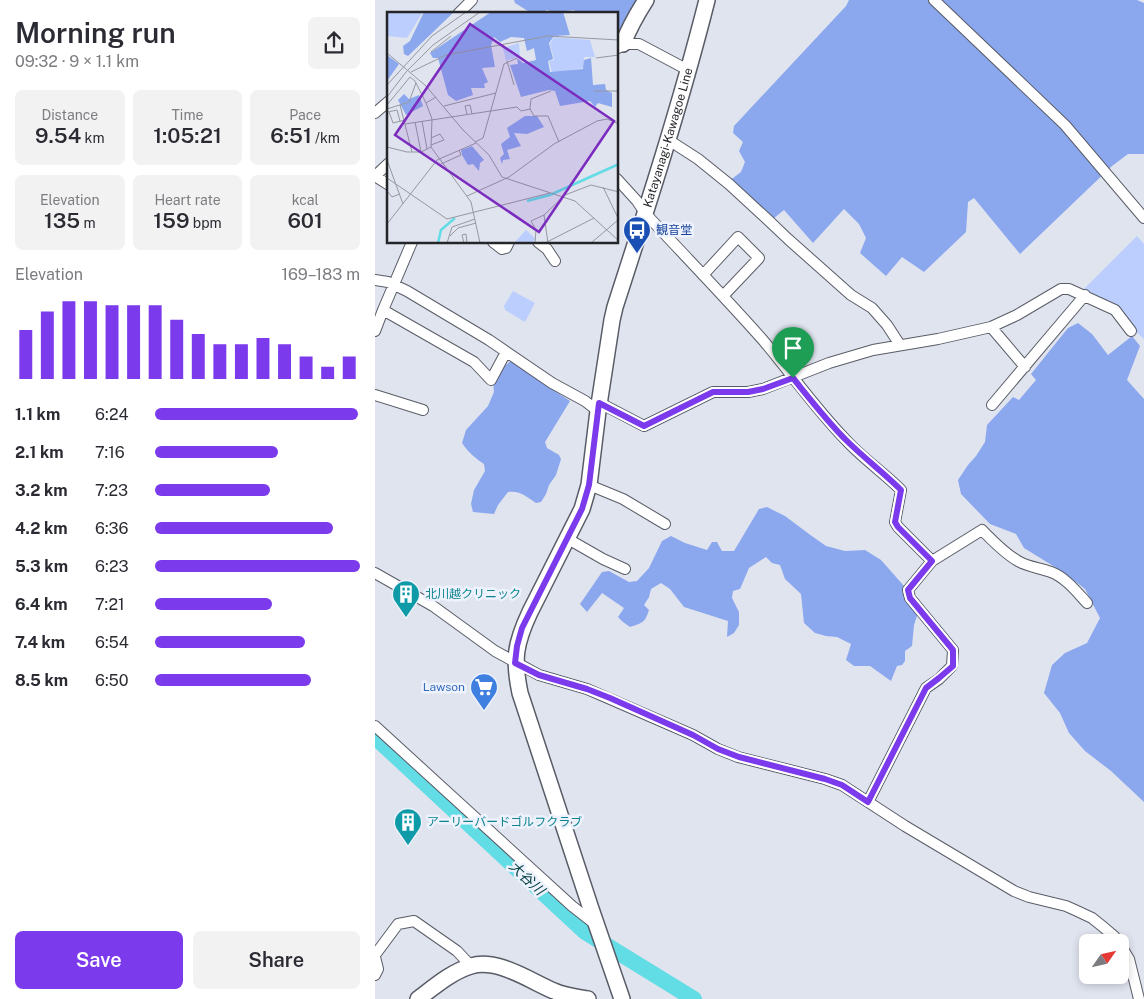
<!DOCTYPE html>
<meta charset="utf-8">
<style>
:root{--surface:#fff;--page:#f2f2f3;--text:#2b2b33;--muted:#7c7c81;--accent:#7c3aed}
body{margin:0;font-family:"Public Sans","Noto Sans JP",sans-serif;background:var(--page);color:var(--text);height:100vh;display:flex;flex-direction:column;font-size:19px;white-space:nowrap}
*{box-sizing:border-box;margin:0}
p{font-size:16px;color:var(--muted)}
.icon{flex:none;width:28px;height:28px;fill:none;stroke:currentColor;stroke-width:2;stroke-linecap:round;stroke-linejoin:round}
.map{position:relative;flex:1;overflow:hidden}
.drawer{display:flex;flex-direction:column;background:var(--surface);width:375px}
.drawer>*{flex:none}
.needle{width:32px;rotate:56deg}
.controls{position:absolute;left:704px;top:934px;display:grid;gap:10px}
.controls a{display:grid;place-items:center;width:50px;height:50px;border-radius:8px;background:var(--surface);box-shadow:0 2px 8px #0003;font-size:25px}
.pin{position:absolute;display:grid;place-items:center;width:42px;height:42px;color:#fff;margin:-51px -21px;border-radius:50% 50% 50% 0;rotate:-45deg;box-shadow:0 0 5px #0007}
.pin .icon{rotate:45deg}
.round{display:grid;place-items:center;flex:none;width:52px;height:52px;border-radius:8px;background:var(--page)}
.overview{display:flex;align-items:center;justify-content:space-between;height:85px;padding:0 15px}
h1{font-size:28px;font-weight:600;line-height:38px}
.metrics{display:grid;grid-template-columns:repeat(3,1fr);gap:8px;height:85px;padding:5px 15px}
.metrics div{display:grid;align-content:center;border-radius:8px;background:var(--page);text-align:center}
.metrics b{font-size:21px;font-weight:600}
.metrics small{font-size:14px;font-weight:400}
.metrics p{font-size:14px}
.chart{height:140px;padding:10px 15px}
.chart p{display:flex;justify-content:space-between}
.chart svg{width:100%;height:90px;margin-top:5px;stroke:var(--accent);stroke-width:6}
.button{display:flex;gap:10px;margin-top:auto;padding:10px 15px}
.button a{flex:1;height:58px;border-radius:8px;background:var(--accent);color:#fff;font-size:20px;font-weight:600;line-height:58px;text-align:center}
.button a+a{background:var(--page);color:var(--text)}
ul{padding:0 15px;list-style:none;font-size:16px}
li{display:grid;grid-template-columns:80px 60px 1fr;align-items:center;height:38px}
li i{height:12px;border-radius:6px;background:var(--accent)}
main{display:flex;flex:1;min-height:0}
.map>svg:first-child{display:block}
.green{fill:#bbcefd}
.forest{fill:#8ba7ee}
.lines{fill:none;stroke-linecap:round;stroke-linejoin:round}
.river{stroke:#62dce5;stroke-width:16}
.street-casing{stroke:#585c66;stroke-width:12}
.secondary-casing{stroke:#585c66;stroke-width:18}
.street{stroke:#fff;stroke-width:10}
.secondary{stroke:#fff;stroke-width:15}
.route-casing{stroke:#fff;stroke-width:10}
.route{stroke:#7c3aed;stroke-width:6}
.labels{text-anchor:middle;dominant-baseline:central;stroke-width:5;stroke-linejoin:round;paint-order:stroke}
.street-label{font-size:12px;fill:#242529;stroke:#edf2fd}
.transit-label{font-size:12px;fill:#164399;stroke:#edf2fd;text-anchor:start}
.culture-label{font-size:12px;fill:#0d838f;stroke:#edf2fd;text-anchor:start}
.shop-label{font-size:12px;fill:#366cbe;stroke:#edf2fd;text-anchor:end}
.water-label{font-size:14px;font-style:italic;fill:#064145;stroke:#edf2fd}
.inset-river{fill:none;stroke:#62dce5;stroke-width:2.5}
.inset-road{fill:none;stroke:#9598a0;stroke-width:1}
.view{fill:#7b2cbf;fill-opacity:0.15;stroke:#7b2cbf;stroke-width:2.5}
.inset-edge{fill:none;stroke:#242529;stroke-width:2.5}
</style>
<main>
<section class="drawer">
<div class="overview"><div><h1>Morning run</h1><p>09:32 · 9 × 1.1 km</p></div><a class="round"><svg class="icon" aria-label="share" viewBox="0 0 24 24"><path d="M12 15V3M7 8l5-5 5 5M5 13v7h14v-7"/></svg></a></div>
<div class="metrics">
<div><p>Distance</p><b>9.54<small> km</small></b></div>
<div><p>Time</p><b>1:05:21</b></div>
<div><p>Pace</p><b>6:51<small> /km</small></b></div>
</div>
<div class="metrics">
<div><p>Elevation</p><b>135<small> m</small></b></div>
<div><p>Heart rate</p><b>159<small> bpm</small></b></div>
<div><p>kcal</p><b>601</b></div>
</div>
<div class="chart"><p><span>Elevation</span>169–183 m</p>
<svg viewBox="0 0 160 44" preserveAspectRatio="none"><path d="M5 44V20M15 44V11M25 44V6M35 44V6M45 44V8M55 44V8M65 44V8M75 44V15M85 44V22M95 44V27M105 44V27M115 44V24M125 44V27M135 44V33M145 44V38M155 44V33"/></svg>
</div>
<ul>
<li><b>1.1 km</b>6:24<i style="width:99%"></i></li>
<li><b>2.1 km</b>7:16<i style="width:60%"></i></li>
<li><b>3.2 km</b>7:23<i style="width:56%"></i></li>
<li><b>4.2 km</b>6:36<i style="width:87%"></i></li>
<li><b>5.3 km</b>6:23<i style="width:100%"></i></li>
<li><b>6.4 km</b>7:21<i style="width:57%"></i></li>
<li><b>7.4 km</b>6:54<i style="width:73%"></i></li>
<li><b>8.5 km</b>6:50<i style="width:76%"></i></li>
</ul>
<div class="button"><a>Save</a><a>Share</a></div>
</section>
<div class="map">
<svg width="769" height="999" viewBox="0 0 769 999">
<rect width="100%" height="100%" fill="#e0e4ef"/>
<path class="green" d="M762,236l7,8v95l-10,-9 -52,-39z
M138,291l22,12 -10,19 -20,-12 -1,-4z"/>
<path class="forest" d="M139,0h126l-22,32 -1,-18h-38l-5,-4c-10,1 -18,3 -27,0 -16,7 -18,1 -32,-7z
M474,0h288l7,3v151h-16l-16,12 -92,88 -46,-56 -6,4 -2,30 -42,40 -22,-15 -16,19 -26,-23 6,-15 -7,-14 -15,-15 -31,34 -29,-33 -11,9 -44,-38 12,-9 4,-10 -6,-11 4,-9 -10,-9 1,-7 112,-120z
M703,323l14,11 16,21 24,-19 8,10 -13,34 17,19v403l-33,-31 -26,-20 -16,-18 -9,-20 -16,-20 8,-28 13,-12 22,-10 13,-25 -15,-29 -22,-17 -39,-24 -8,-14 -26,-10 -29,-30 -3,-14 10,-15 8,-9 9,-14 2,-17 26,-28 6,3 17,-20 -5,-6 37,-46z
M136,361l17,11 22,16 20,13 -25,41 2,6 12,7 2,4 -5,16 -7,10 -3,9 -5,8 -5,1c-9,-6 -16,-13 -28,-11l-10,13 -4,9 -21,-2 -2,-8 3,-14 11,-19 -1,-7c-9,-6 -16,-12 -22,-21l4,-13 22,-24 6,-14 -1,-11 9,-13z
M392,507l18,9 24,18 17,12 19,5 20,-1 16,10 23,26 4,16 10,11 -4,12 -2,21 -7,5v10l-3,4 -5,1 -6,15 -21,-15h-16l-8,-6 5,-16 -14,-7 -11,-1 -11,-3 -11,-10 -3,-29 -16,-15 -5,-14 -8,-2 -6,-6 -17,11 -9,21 -7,2 -1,7 7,14v13l-5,8 -7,4 1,-16 -44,-14 -14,-18 -9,-6 -10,6 -2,8 -5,8 5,5c-4,13 -7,13 -19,17l-7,-5 -5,-5 6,-9 -22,-15 -15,19 -7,-8 22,-32 7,-1 20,11 8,-1 12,-13 13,-27 9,-5 14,7 22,7 5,-8h5l5,9h12l25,-42z"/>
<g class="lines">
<path class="river" d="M0,737l210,195 109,67"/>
<g class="street-casing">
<path id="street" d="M559,0l131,125 79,93
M83,14l14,-14
M243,48l5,-4h16l49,26
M0,113l14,-12
M292,139l31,20 31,25 38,35 21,20 63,56 21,13 15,17 13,20
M0,176l14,-13
M0,176l14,9
M242,179l20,22 8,12c39,42 79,83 117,126 28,33 53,69 83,100 17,19 38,33 56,51l-6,32 3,5 34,34 -24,29 2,8 43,52 -1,16 -13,13 -13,9 -58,114
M118,242l9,7 4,-1 3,-6
M163,242l9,7 8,12
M328,275l35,-38 21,21 -36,38
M0,280l13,2 19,9 82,49 63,43 33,18 13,10
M8,310l91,52 17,18 15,-28
M616,327l34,40
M0,331l8,-21 29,-68
M0,395l48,15
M225,403l44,23 69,-34h35l15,-3 66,-26 44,-13 65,-11 53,-12 26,-12 44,-26h8l46,21 16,21
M617,405l93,-110
M214,485l34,14 42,25
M193,539l35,20 22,10
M557,561l50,-31c11,11 22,23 36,31 10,6 22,7 33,11 14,5 26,20 36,31
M0,573l58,33 62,45 44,24 48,14 106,46 25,14 20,8 87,22 17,6 63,41 109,65 15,6 37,9 9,4 17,8 10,8 12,10 5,6
M0,726l197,180 23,18
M745,944l9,15 10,40
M0,955l23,-31 16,-3 43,30 14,15
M0,957l3,12 -3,6"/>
</g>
<g class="secondary-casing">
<g id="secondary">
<path d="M248,44c6,-16 14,-30 23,-44"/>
<path d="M43,999c16,-12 33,-27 53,-33 27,-8 59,15 83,25 11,5 23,6 34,8"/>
<path id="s1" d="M247,999l-31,-90 -71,-216c-7,-34 -5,-49 10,-81l52,-103 7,-24 9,-74 14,-91 3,-13c33,-102 66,-204 92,-307"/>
</g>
</g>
<use href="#street" class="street"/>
<use href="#secondary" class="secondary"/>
</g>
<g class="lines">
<g class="route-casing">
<path id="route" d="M418,378c17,21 34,43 53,62 18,18 38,33 55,50l-6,32 3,5 34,34 -24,29 2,8 43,52v16l-14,12 -13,10 -58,114 -26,-17 -17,-6 -86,-22 -21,-8 -25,-14 -83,-37 -23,-9 -48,-14 -24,-12 2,-17 5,-18 60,-119 7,-24 10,-82 45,23 69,-34h35l15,-3z"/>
</g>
<use href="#route" class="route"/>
</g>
<defs>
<g id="bus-pin" transform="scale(1.4375)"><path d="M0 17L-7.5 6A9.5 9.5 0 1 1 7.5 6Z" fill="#1a4fb4" stroke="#edf2fd"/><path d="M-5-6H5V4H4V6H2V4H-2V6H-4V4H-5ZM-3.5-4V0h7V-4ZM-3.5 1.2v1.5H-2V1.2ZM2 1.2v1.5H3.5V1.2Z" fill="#fff"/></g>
<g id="building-pin" transform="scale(1.4375)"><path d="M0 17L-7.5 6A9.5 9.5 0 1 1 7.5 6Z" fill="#0f9aa8" stroke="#edf2fd"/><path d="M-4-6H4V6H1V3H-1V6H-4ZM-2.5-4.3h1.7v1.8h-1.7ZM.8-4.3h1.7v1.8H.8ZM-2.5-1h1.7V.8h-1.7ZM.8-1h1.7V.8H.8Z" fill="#fff"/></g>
<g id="supermarket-pin" transform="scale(1.4375)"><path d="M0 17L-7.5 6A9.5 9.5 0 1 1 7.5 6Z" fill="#3f7fe0" stroke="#edf2fd"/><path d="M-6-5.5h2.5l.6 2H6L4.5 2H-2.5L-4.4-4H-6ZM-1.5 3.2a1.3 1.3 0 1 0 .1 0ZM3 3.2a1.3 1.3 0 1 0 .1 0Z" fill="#fff"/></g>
</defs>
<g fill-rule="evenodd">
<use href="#bus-pin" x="262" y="230"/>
<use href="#building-pin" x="31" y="594"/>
<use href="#supermarket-pin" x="109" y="687"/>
<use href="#building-pin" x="33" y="822"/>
</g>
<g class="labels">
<g class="street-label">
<text stroke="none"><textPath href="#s1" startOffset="904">Katayanagi-Kawagoe Line</textPath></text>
</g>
<g class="transit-label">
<text x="281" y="230">観音堂</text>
</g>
<g class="culture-label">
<text x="50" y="594">北川越クリニック</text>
<text x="52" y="822">アーリーバードゴルフクラブ</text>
</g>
<g class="shop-label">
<text x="90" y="687">Lawson</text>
</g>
<g class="water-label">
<text transform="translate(152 878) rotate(43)">大谷川</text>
</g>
</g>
<g transform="translate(12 12)">
<rect width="231" height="231" fill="#e0e4ef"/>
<path d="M0,0h36l-16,26 -20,-2zM167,25l36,3 5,17h-11v11l-32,5 -3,-12 5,-1 -4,-16zM132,31l1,13 -14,5 -3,-13zM139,218l10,9 -4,4h-18z" fill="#bbcefd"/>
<path d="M37,0h30l-46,44 -4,-2 -1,-8 7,-5zM104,0h72l7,23 -16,1 -5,7 4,16 -5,2 2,11 33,-3 1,-9 7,-2 2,27 12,-1 1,6 6,3v14l-14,-4 -3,4 -5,-6 -30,5 -5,-15 -6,-1 -28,7 -11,-32 8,-1 -1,-6 6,5 13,-3 -2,-12 -7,3 -3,-13 -13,-1 -11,5 -6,-5 -3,8 4,22 -13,1 6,14 -4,2 1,4h-14l2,7 -17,6 -8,-6 -10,-37h-5l-3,-5zM0,43l12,9 -12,17zM17,82l5,5 10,-4 4,11 -17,9 -8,-15zM138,104h12l7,11 -17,7 -13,-1 7,13 -14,4 3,9 -7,1 -1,4 -2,-6 4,-4 -3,-10 9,-7 -3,-9zM85,134l12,14 -4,3 -1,8 -6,-7 -5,1 -6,-10 -1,-5z" fill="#8ba7ee"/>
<path class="inset-river" d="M140,189l23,-6 69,-31M51,231l3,-13 14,-12"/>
<path class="inset-road" d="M44,40l20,-16M0,41l39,33 37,44 26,25 13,22 73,24 44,40M209,46l23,-3M120,49l7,24M24,60l35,-17 102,-19 71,4M0,73l45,-49 34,-24M207,79h25M0,85l19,-25 27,-27 47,-33M49,85l-10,6 6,16 -1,28 40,55 9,41M0,93l23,-28 5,4 11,22M13,93l12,47M57,94l52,-13M0,97l22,-7 7,-19M143,97l1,-10 20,-8M1,100l9,-2 3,11M2,100l4,11 12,-3M80,102l-2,-8 5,-1 2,9M35,109l5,28M28,110l6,30M18,112l112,-17 4,4 9,-2 4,7h14l11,26M44,126l9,-4 4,6 -13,5M88,130l8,-4 21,-74 13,-6M0,135l20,5h14l10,-5M0,148l16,44M54,152l20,-9 -2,-5M0,166l60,41 103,-26M216,175l16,33M0,179l5,6 8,-3M80,184l42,-19 45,-33 43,-23 10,-2 12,5M0,212l50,-64 39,-17M63,224l8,-8 18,-5M60,231l5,-16 23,-8M77,231l-2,-8 4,-1 1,9M148,231l1,-13 -5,-9 13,-6M158,231l49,-25M161,231l-4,-28 21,-20 26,-10 28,7M204,231l27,-23"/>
<path class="view" d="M83,12l144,97 -75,111 -144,-97z"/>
<rect width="231" height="231" class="inset-edge"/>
</g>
</svg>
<div class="controls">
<a><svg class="needle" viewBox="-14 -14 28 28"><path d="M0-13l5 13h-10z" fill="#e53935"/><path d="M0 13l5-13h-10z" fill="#7c7c81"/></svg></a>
</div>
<div class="pin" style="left:418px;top:378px;background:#1e9e55"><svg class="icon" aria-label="arrive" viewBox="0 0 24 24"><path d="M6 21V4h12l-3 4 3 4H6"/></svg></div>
</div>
</main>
